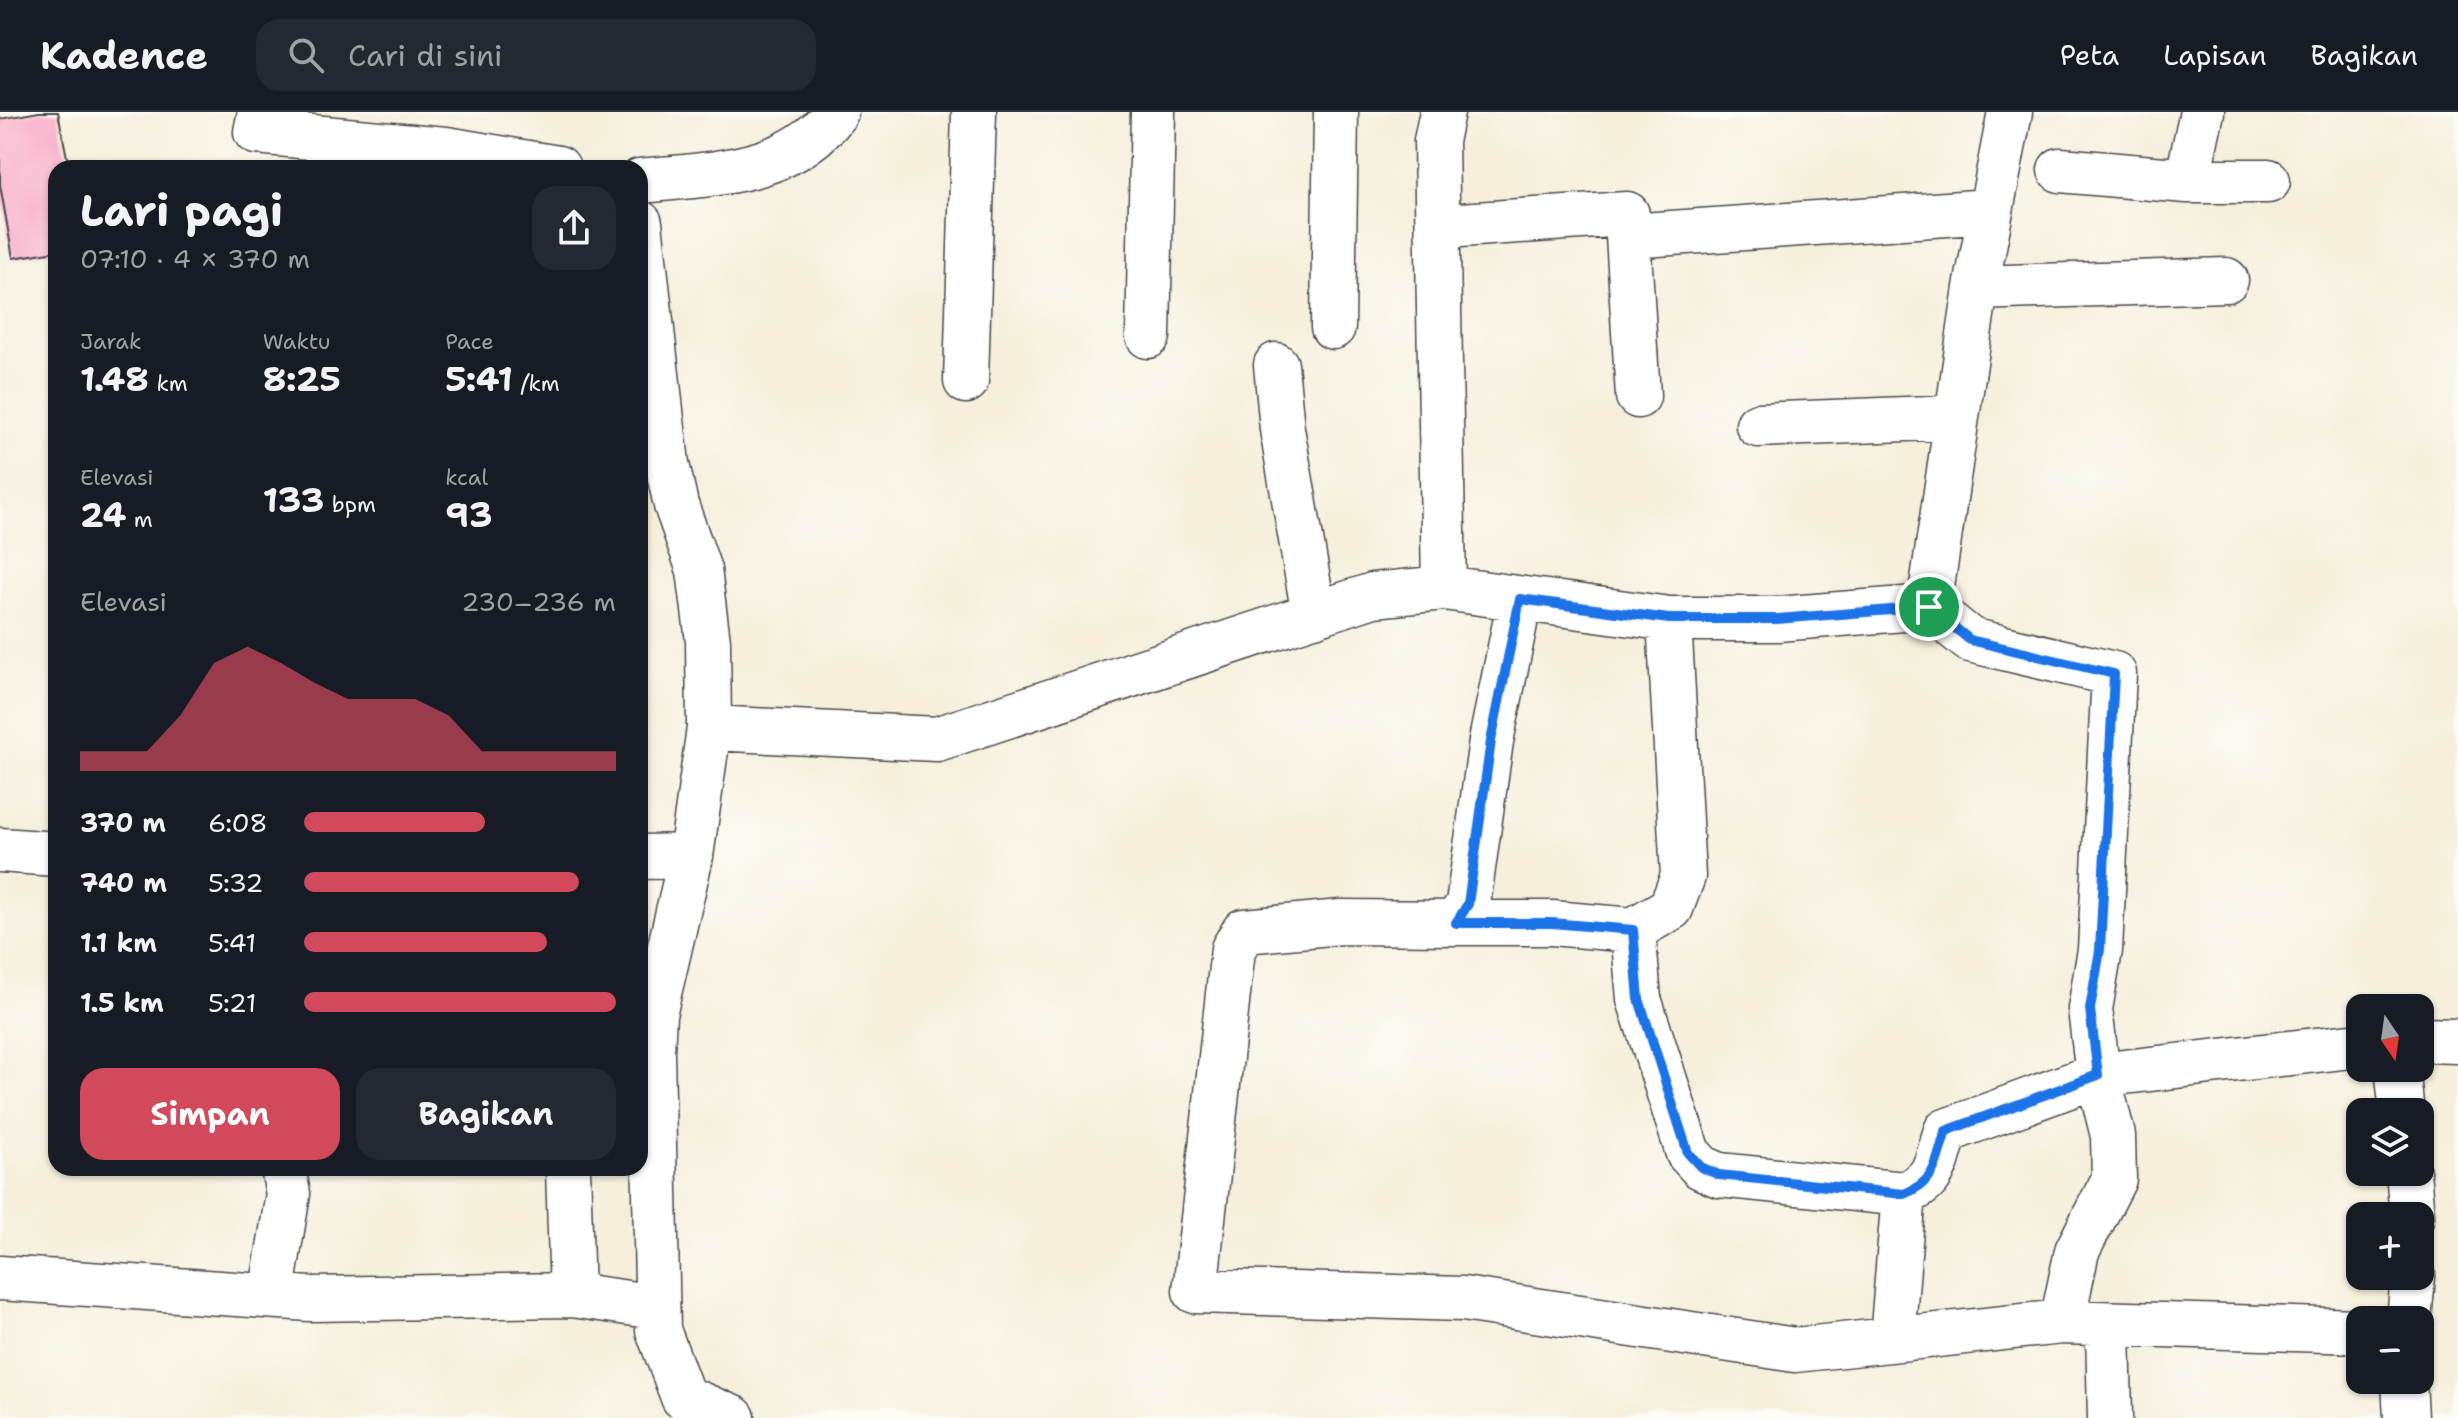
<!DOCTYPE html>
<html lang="id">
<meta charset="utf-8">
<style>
:root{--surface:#171b24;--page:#242831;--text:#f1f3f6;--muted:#9ea1a6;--line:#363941;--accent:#d1495b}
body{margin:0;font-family:"Shantell Sans",sans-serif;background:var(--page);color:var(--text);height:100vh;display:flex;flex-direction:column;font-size:30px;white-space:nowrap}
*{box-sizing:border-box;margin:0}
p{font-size:26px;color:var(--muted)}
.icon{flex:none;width:44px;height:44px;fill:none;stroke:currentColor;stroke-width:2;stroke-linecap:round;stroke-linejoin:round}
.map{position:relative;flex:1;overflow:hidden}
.side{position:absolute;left:48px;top:48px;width:600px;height:1016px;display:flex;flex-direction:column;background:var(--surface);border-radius:24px;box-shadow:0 2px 6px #0004}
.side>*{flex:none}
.needle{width:52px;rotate:167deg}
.fabs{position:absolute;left:2346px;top:882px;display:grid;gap:16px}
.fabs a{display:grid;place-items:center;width:88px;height:88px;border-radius:16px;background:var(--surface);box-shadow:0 2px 6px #0004;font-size:40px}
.pin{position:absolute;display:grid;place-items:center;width:68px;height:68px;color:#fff;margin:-34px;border:4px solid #fff;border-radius:50%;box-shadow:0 2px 8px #0007}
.round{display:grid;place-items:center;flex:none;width:84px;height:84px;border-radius:24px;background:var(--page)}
.head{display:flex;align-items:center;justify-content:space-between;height:136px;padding:0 32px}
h1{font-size:44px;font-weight:700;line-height:60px}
.stats{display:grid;grid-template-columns:repeat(3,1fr);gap:12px;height:136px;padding:8px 32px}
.stats div{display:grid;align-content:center}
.stats b{font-size:34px;font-weight:700}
.stats small{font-size:22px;font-weight:400}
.stats p{font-size:22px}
.chart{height:224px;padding:16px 32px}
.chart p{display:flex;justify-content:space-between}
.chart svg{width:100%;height:144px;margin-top:8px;fill:var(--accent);opacity:.7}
.action{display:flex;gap:16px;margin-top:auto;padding:16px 32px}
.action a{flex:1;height:92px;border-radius:24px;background:var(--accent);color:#fff;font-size:32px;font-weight:700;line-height:92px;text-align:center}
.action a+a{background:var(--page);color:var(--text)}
ul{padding:0 32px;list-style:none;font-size:26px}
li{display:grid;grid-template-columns:128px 96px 1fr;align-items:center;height:60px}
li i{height:20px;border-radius:10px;background:var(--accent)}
header{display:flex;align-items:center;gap:48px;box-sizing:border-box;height:112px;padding:0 40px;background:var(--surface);border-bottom:2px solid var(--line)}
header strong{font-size:38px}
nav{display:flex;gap:44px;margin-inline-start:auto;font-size:28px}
.search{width:560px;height:72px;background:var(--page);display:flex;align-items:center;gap:20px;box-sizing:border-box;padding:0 28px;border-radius:24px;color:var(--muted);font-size:30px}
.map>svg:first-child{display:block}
.building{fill:#f8a9c6}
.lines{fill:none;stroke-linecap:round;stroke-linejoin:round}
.minor-casing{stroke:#494846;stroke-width:47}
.minor{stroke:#fff;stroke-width:44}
.route-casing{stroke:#fff;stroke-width:16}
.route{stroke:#1a73e8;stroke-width:10}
</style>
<header>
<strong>Kadence</strong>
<div class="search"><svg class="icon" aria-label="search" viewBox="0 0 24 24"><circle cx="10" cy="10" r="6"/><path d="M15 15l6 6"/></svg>Cari di sini</div>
<nav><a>Peta</a><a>Lapisan</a><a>Bagikan</a></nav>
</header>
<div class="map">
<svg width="2458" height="1306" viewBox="0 0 2458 1306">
<rect width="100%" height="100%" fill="#fdfcf7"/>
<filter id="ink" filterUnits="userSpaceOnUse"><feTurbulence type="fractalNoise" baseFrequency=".0125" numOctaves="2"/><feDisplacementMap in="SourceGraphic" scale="16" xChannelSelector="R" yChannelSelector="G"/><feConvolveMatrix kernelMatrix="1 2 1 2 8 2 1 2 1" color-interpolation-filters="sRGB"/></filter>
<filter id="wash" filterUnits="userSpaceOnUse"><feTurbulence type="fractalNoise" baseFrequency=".006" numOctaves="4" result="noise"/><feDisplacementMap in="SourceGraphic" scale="32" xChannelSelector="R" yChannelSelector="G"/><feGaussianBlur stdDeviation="1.8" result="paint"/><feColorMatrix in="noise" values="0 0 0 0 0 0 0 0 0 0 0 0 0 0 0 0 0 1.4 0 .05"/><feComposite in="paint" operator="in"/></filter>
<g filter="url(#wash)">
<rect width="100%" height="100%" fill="#f5efdc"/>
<g id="blocks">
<path class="building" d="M39,0h19l11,56h-13v83l-43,7 -13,-73v-66z"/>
</g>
</g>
<g filter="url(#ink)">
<use href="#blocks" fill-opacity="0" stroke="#494846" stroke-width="2"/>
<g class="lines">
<g class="minor-casing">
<path id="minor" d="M260,0l-4,20 190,17 112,19
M1442,0l-6,29 8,447
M2060,58l127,11h81
M640,69c68,-7 153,-7 196,-69
M2187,69l15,-69
M640,111l27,241 9,41 23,65 9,71 1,87 -18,128 -37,159 -2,37 6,278 25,67 50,21
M1460,113l167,-11 1,22 362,-25
M1628,124l10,160
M1976,176l250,-8
M1333,215l3,-215
M1148,224l5,-224
M1276,253l6,64 32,186
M966,269l8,-269
M1758,313l198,-8
M1520,487l-29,142 -23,163 -12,19 -115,-1 -97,9 -11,18 -38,342 268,8 332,51 267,-28 298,9
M1929,495l47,-319 34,-176
M709,616l228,11 436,-144 71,-7 225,31h108l152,-12 41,33 144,34 -14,276 -10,59 8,66 15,61 1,43 -37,72 -15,71
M0,738l56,4
M640,745l51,-1
M1456,811h96l81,7 38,-22 12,-32 -14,-257
M1633,818l6,69 49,154 13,14 18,8 185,19
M2420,928l38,1
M2397,956l5,44
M568,1056l4,127
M2408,1060l4,44
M0,1166l310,21 262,-4 84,12
M271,1184l17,-102 -5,-26
M2409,1208l4,-44
M2108,1214l2,92
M1892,1228l12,-146c34,-14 31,-31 42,-63l152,-56 262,-30
M2404,1268l2,38"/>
</g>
<use href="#minor" class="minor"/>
</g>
</g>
<g class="lines" filter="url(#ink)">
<g class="route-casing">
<path id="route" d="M1520,487l149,20h108l152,-12 41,33 144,34 -14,276 -10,59 8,66 -152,56c-11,32 -8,49 -42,63l-185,-19 -18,-8 -13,-14 -49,-154 -6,-69 -81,-7h-96l12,-19 23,-163z"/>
</g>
<use href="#route" class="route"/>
</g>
</svg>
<div class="fabs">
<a><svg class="needle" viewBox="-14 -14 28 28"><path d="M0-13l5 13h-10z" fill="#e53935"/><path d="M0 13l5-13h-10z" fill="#9ea1a6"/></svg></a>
<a><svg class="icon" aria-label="layers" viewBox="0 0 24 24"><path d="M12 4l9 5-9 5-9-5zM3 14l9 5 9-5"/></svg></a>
<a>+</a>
<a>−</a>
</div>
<div class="pin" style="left:1929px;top:495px;background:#1e9e55"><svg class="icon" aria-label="arrive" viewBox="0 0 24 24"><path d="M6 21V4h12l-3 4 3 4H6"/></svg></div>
<section class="side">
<div class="head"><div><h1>Lari pagi</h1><p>07:10 · 4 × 370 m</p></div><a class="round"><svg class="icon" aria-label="share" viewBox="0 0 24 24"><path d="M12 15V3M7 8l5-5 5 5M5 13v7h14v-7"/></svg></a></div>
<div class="stats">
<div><p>Jarak</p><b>1.48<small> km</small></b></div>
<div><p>Waktu</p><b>8:25</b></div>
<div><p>Pace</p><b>5:41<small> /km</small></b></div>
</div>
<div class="stats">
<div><p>Elevasi</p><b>24<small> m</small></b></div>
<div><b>133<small> bpm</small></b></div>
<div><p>kcal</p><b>93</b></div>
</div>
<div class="chart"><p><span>Elevasi</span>230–236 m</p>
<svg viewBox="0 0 160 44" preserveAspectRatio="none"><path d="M0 44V38L10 38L20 38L30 27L40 11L50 6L60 11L70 17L80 22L90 22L100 22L110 27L120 38L130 38L140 38L150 38L160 38V44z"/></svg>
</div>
<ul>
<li><b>370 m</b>6:08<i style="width:58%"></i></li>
<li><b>740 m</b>5:32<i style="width:88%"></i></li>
<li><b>1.1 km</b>5:41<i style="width:78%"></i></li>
<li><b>1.5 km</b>5:21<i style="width:100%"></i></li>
</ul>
<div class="action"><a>Simpan</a><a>Bagikan</a></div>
</section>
</div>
